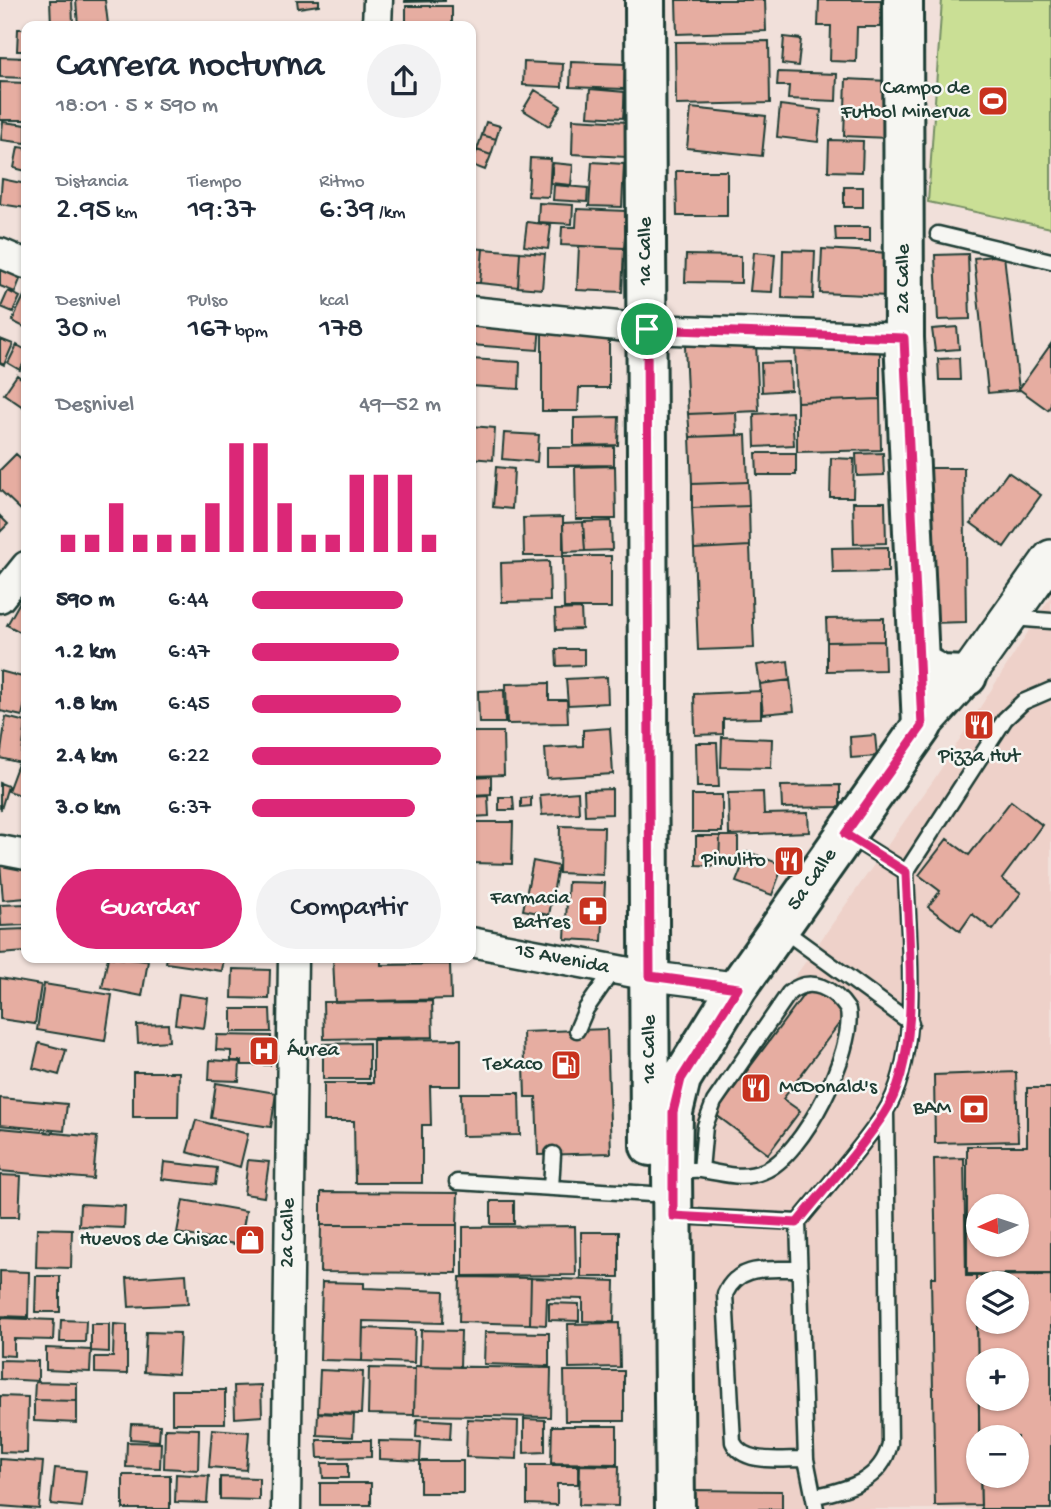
<!DOCTYPE html>
<html lang="es">
<meta charset="utf-8">
<style>
:root{--surface:#fff;--page:#f2f2f3;--text:#1f2937;--muted:#747a83;--accent:#db2777}
body{margin:0;font-family:"Gochi Hand",sans-serif;background:var(--page);color:var(--text);height:100vh;display:flex;flex-direction:column;font-size:26px;white-space:nowrap}
*{box-sizing:border-box;margin:0}
p{font-size:23px;color:var(--muted)}
.icon{flex:none;width:38px;height:38px;fill:none;stroke:currentColor;stroke-width:2;stroke-linecap:round;stroke-linejoin:round}
.map{position:relative;flex:1;overflow:hidden}
.side{position:absolute;left:21px;top:21px;width:455px;height:942px;display:flex;flex-direction:column;background:var(--surface);border-radius:14px;box-shadow:0 2px 5px #0004}
.side>*{flex:none}
.needle{width:46px;rotate:267deg}
.buttons{position:absolute;left:966px;top:1194px;display:grid;gap:14px}
.buttons a{display:grid;place-items:center;width:63px;height:63px;border-radius:50%;background:var(--surface);box-shadow:0 2px 5px #0004;font-size:35px}
.pin{position:absolute;display:grid;place-items:center;width:60px;height:60px;color:#fff;margin:-30px;border:4px solid #fff;border-radius:50%;box-shadow:0 2px 7px #0007}
.round{display:grid;place-items:center;flex:none;width:74px;height:74px;border-radius:37px;background:var(--page)}
.overview{display:flex;align-items:center;justify-content:space-between;height:119px;padding:0 35px}
h1{font-size:38px;font-weight:600;line-height:52px}
.stats{display:grid;grid-template-columns:repeat(3,1fr);gap:10px;height:119px;padding:7px 35px}
.stats div{display:grid;align-content:center}
.stats b{font-size:30px;font-weight:600}
.stats small{font-size:19px;font-weight:400}
.stats p{font-size:19px}
.chart{height:196px;padding:14px 35px}
.chart p{display:flex;justify-content:space-between}
.chart svg{width:100%;height:126px;margin-top:7px;stroke:var(--accent);stroke-width:6}
.primary-button{display:flex;gap:14px;margin-top:auto;padding:14px 35px}
.primary-button a{flex:1;height:80px;border-radius:42px;background:var(--accent);color:#fff;font-size:28px;font-weight:600;line-height:80px;text-align:center}
.primary-button a+a{background:var(--page);color:var(--text)}
ul{padding:0 35px;list-style:none;font-size:23px}
li{display:grid;grid-template-columns:112px 84px 1fr;align-items:center;height:52px}
li i{height:18px;border-radius:9px;background:var(--accent)}
.map>svg:first-child{display:block}
.built{fill:#eed1c9;fill-rule:evenodd}
.green{fill:#cadf95;stroke:#748e64;stroke-width:2}
.building{fill:#e6ada1;stroke:#1f3d34;stroke-width:2;fill-rule:evenodd}
.lines{fill:none;stroke-linecap:round;stroke-linejoin:round}
.service-casing{stroke:#1f3d34;stroke-width:19}
.minor-casing{stroke:#1f3d34;stroke-width:33}
.tertiary-casing{stroke:#1f3d34;stroke-width:40}
.secondary-casing{stroke:#1f3d34;stroke-width:44}
.service{stroke:#f6f6f2;stroke-width:14}
.minor{stroke:#f6f6f2;stroke-width:28}
.tertiary{stroke:#f6f6f2;stroke-width:35}
.secondary{stroke:#f6f6f2;stroke-width:38}
.route-casing{stroke:#fff;stroke-width:14}
.route{stroke:#db2777;stroke-width:9}
.labels{text-anchor:middle;dominant-baseline:central;stroke-width:5;stroke-linejoin:round;paint-order:stroke}
.poi-label{font-size:21px;fill:#1f3d34;stroke:#f6f6f2;text-anchor:end}
.street-label{font-size:21px;fill:#1f3d34;stroke:#f6f6f2}
</style>
<div class="map">
<svg width="1051" height="1509" viewBox="0 0 1051 1509">
<rect width="100%" height="100%" fill="#f1e0da"/>
<filter id="ink" filterUnits="userSpaceOnUse"><feTurbulence type="fractalNoise" baseFrequency=".0143" numOctaves="2"/><feDisplacementMap in="SourceGraphic" scale="14" xChannelSelector="R" yChannelSelector="G"/><feConvolveMatrix kernelMatrix="1 2 1 2 8 2 1 2 1" color-interpolation-filters="sRGB"/></filter>
<g filter="url(#ink)">
<path class="built" d="M1051,596v913h-363l4,-386 243,-345zM978,1206h39v38h-39zM978,1283h39v38h-39zM978,1360h39v38h-39zM978,1437h39v38h-39z"/>
<path class="green" d="M942,0h109v228l-123,-26z"/>
<path class="building" d="M50,0h22l1,23 -22,2z
M76,0h29l3,24 -30,2z
M297,0h22v5l-21,3z
M405,0h40v1l-40,1z
M676,0h89l1,31 -89,3z
M819,0h62l-1,27h-23l-1,35 -26,-1 1,-35h-13z
M406,6h46v20h-46z
M18,29h8v22h-9z
M784,37l17,2 -3,27 -16,-2z
M769,41l1,62 -94,2 -1,-63z
M0,57l26,1v20l-26,-1z
M524,62l39,2 -1,23 -39,-2z
M571,62l54,2 -1,25 -54,-2z
M778,72l59,2 -1,27 -48,-2 1,-13h-12z
M846,79l42,2 -1,57 -43,-2z
M0,82l26,1v37h-26z
M590,89l35,3 -2,26 -35,-2z
M535,90l26,16 -12,20 -26,-16z
M780,105l41,5 -3,32 -41,-5z
M691,108l75,8 -4,40 -75,-8z
M573,119l55,3 -2,35 -54,-3z
M3,122l23,3v18l-25,-3z
M486,122l14,4 -4,13 -14,-4z
M482,135l14,4 -5,16 -14,-5z
M829,140l34,1 -1,31 -34,-1z
M18,147l8,1v23l-12,-3z
M477,150l14,5 -6,15 -13,-5z
M530,158l21,1 -2,38 -21,-1z
M592,162l32,2 -2,43 -33,-1z
M553,163l20,2 -2,20 -20,-2z
M676,171h51v45h-50z
M2,179l24,5v24l-26,-4z
M554,185l34,3 -1,14 -34,-2z
M844,187h19v20h-19z
M539,203l34,2 -1,19 -34,-2z
M577,209l50,2 -3,37 -63,-3 1,-18h14z
M527,222l24,3 -3,24 -24,-3z
M835,227h35v14h-34z
M579,246l45,2 -2,44 -45,-2z
M471,248l12,1 -3,34h-9z
M483,249l37,3 -2,35 -38,-4z
M822,249l68,4 -2,43 -68,-3z
M783,250l32,1 -2,48 -31,-1z
M520,252l25,2 -3,35 -24,-2z
M754,252l21,2 -3,38 -22,-1z
M968,254l2,65 -32,1 -3,-65z
M686,255l55,1v27l-56,-1z
M1004,255l15,135 -31,3 -14,-135z
M0,262l23,10 -8,20 -15,-6z
M8,291l12,6 -7,15 -12,-5z
M26,292v36l-14,-7z
M471,320l69,5 -2,25 -67,-5z
M542,327l67,2v59h-30l-1,23h-36z
M957,327l2,22 -24,2 -3,-22z
M0,339l13,5 -9,21 -4,-2z
M756,343l3,68 -71,3 -3,-68z
M1051,344v61l-3,5 -29,-21z
M17,345l9,5v9l-6,11 -12,-7z
M795,345h85v54l-83,3z
M959,358l1,22h-21l-1,-21z
M471,359l49,3 -1,27 -48,-3z
M790,362l1,28 -29,2 -1,-29z
M17,375l9,7v27l-22,-15z
M880,399l1,51 -84,2v-50z
M736,412l1,23 -47,2 -2,-23z
M792,412l2,33 -39,2 -1,-33z
M619,417l-1,28 -44,1v-28z
M471,426l24,2 -2,32 -22,-2z
M504,433l35,2 -2,27 -35,-3z
M746,435l2,47 -56,2 -2,-47z
M614,446v19l-67,1v-19z
M756,453h40v22h-39z
M883,453l1,22 -27,1 -1,-22z
M16,454l10,9 -1,51 -25,-24v-20z
M831,458l23,1 -1,38h-23z
M615,466l1,53h-40l-1,-52z
M496,467l18,2 -2,40 -19,-2z
M928,468h36l2,154 -36,1z
M1008,472l33,23 -37,52 -33,-24z
M748,482l1,24 -57,2v-24z
M853,502h32l1,41 -32,1z
M749,506l1,40 -56,3 -2,-41z
M0,516l8,8 -8,8z
M563,517v39h-39l-1,-38z
M611,521l1,29 -27,1 -2,-29z
M583,522l2,29 -21,1 -1,-29z
M750,546l4,102 -56,2 -4,-101z
M888,547v25l-55,1 -1,-25z
M563,556h48v52h-47z
M549,561l1,40 -48,1 -1,-39z
M26,591v44l-19,-10z
M581,609l1,20 -26,1 -1,-20z
M884,618v23l-57,1 -1,-23z
M884,641l1,29 -58,1v-29z
M556,649h28v16l-27,1z
M788,661l2,19 -30,4 -3,-19z
M0,671l26,7v21l-4,17 -22,-5z
M607,677l1,26 -40,2 -2,-26z
M790,680l4,31 -31,3 -3,-30z
M549,683v17h18l1,23 -61,1 -1,-40z
M504,690l1,33h-26l-1,-32z
M761,691v27l-38,1v15l-28,1 -1,-41z
M6,717l20,5 -5,41 -21,-5z
M610,728l3,46 -66,4 -2,-30 38,-2v-16z
M471,732h32l1,43 -33,1z
M875,735l2,21 -26,2 -1,-21z
M722,737l50,2 -1,29 -50,-1z
M696,743h21l2,44h-22z
M18,764l8,3v30l-18,-6z
M491,776v18l-20,1v-18z
M0,783l8,3 -7,23 -1,-1z
M840,785v22l-58,1 -1,-22z
M612,789v25l-27,1 -1,-25z
M578,792l1,21 -37,2 -2,-20z
M763,792l1,22 44,-1 1,19 -80,3 -1,-42z
M692,795h30v37h-30z
M488,796l1,20 -18,1v-20z
M499,797h14l1,13h-15z
M531,797v9l-10,1v-9z
M1011,801l31,24 -40,54 19,14 -28,37 -21,-16 -12,17 -32,-24 12,-16 -21,-16 28,-36 22,16z
M472,822h41l-1,42 -40,-1z
M560,826l44,1 -1,48 -44,-2z
M696,836h24l-1,30 -23,-1z
M720,836h18v30h-19z
M748,852l35,13 -11,30 -36,-13z
M24,861l2,37 -23,2 -3,-37z
M533,861l25,5 -9,49 -26,-5z
M568,882l37,1 -3,58 -37,-2z
M26,904v21l-25,1 -1,-21z
M26,929v23l-26,2v-24z
M108,957l40,4 -6,35 -40,-8z
M167,957h57l-2,14 -56,-8z
M333,957h48v8l69,-1 1,35 -116,3z
M233,969l37,1 -1,29 -37,-1z
M0,978l41,7 -6,39 -35,-5z
M44,984l68,11 -7,46 -68,-11z
M810,986l37,27 -64,86 17,12 -32,43 -53,-40z
M179,994l29,4 -4,30 -29,-4z
M432,1001l1,36 -109,2 -1,-37z
M232,1009h38l1,23h-39z
M168,1024l1,17 -31,2 -1,-18z
M607,1029l4,124 -73,2 -2,-58h-11l-2,-65z
M217,1035l54,1 -1,29h-28v-4h-11v-10l-15,-1z
M461,1039v47h-31l1,39h-9v58h-67l-1,-62h-30v-38h49v-43z
M39,1043l27,7 -7,25 -26,-7z
M369,1043v36h-46v-35z
M210,1060l30,2 -1,19 -30,-1z
M133,1072h46l-1,45h-45z
M1016,1072l2,69 -83,2 -1,-68z
M216,1083l60,10 -5,34 -60,-9z
M1027,1088h24v186h-84v-128h60zM978,1206h39v38h-39z
M461,1093h58l1,42 -58,1z
M0,1098l67,6 -3,27 -64,-6z
M196,1120l52,14 -8,33 -53,-15z
M0,1128l97,9 -4,42 -93,-8z
M964,1158l2,118h10l5,229 -46,1 -4,-229h5l-2,-118z
M248,1160l21,2 -5,35 -20,-3z
M164,1162l53,6 -2,17 -53,-6z
M0,1175l21,1 -2,41h-19z
M321,1192l137,1 -1,32h-136z
M183,1200l63,11 -6,34 -63,-12z
M491,1201h23v23h-23z
M80,1204l45,2 -1,22 -45,-2z
M321,1225h136v48l-137,-1z
M575,1226l1,49 -113,1v-49z
M37,1228l35,1 -1,39 -35,-1z
M581,1232h38v45h-38z
M0,1271l29,1 -1,45 -28,-1z
M186,1274l2,30 -59,3 -2,-29z
M1051,1275v234h-70l-1,-34h37v-38h-38v-39h38v-38h-39v19l-2,-103zM978,1283h39v38h-39z
M36,1276h24v36h-25z
M460,1277l71,1 -1,46 -71,-2z
M531,1278l84,3 -1,41 -31,-1v-22l-36,-1 -1,27 -16,-1z
M322,1282l42,1v5l80,3 -1,32 -80,-2 -1,40 -42,-1z
M549,1303l30,1v17l-30,-1z
M0,1318l54,2 -1,20 -39,-1v17l-14,-1z
M61,1320l25,1 -1,21h-25z
M619,1323l1,44 -51,1 -1,-44z
M91,1324h18v28l-18,-1z
M114,1324l13,1v49l-32,-1v-16h18z
M363,1328l52,2 -1,33 -52,-2z
M421,1330l40,1 -1,36 -40,-1z
M146,1332l34,1 -2,41 -34,-2z
M485,1332l64,1v33l-65,-2z
M46,1348l45,2 -1,22 -44,-2z
M0,1360l38,1v20l-38,-2z
M415,1366l136,2 -1,49 -136,-2z
M369,1368l46,1 -1,46 -46,-1z
M320,1370l43,2 -2,42 -43,-2z
M564,1371h60v50h-59z
M35,1382l42,1v18l-43,-1z
M261,1385l1,31 -27,2 -1,-32z
M172,1390h53v33h-53z
M0,1396l28,1 -1,56 -27,-1z
M34,1400l43,1v22l-43,-2z
M318,1413l36,2 -1,22 -36,-2z
M417,1419l34,2 -1,18 -34,-2z
M467,1419l51,2 -1,38 -51,-2z
M524,1419l21,1v32l-21,1z
M131,1424l29,1 -1,16 -29,-2z
M552,1426h65v38l-66,-1z
M165,1428l34,1 -1,41 -34,-2z
M212,1429l37,3 -3,38 -37,-3z
M317,1440h54v17l-53,1z
M379,1441l42,1 -1,19 -41,-2z
M127,1442l34,1 -1,25 -34,-1z
M0,1459l43,3 -4,47 -39,-3z
M420,1461h43v32h-43z
M322,1463h26v15h-25z
M527,1465h51v19h-21v21l-30,-1z
M580,1465l39,1 -1,40 -39,-1z
M55,1468l31,3 -4,36 -31,-3z
M176,1474l33,2 -2,27 -32,-1z
M123,1475h47v34h-47z
M220,1477l39,1v22l-39,-1z
M320,1483h51v22h-51z
M694,1490l88,1v18h-88z"/>
<g class="lines">
<g class="service-casing">
<path id="service" d="M938,234l113,27
M1012,618l39,3
M906,872l99,-153 18,-17 28,-12
M782,929l129,94
M577,1030l9,-21 27,-39
M674,1171c9,0 18,-2 27,-1 23,3 40,11 63,1 39,-15 91,-121 84,-161 -14,-21 -37,-35 -59,-17l-75,109 -9,24 -4,44
M457,1182l194,12
M551,1188l2,-34
M674,1216l124,6 8,237 10,50
M798,1222c28,-35 61,-70 86,-108 39,-59 24,-174 22,-242l-59,-37
M799,1269c-29,1 -60,-6 -74,25l8,148c11,24 51,16 73,17
M816,1496c33,-7 65,-15 74,-52l-4,-332"/>
</g>
<g class="minor-casing">
<path id="minor" d="M377,26l1,-26
M0,253l26,11
M471,311l176,18 257,9
M0,598l26,-32
M0,850l26,5
M471,942l179,34 88,11
M286,1509l7,-552"/>
</g>
<g class="tertiary-casing">
<path id="tertiary" d="M922,726l45,-50 84,-118"/>
</g>
<g class="secondary-casing">
<path id="secondary" d="M645,0l5,1146
M919,663l22,12 26,1
M675,1509l-3,-338 1,-59 8,-33 57,-92 184,-261 -18,-388 -1,-338"/>
</g>
<use href="#service" class="service"/>
<use href="#minor" class="minor"/>
<use href="#tertiary" class="tertiary"/>
<use href="#secondary" class="secondary"/>
</g>
</g>
<g class="lines" filter="url(#ink)">
<g class="route-casing">
<path id="route" d="M647,329l257,9 18,388 -77,108 61,38c2,68 17,183 -22,242 -25,38 -58,73 -87,109l-124,-7v-104l8,-33 57,-91 -88,-12z"/>
</g>
<use href="#route" class="route"/>
</g>
<defs>
<g id="stadium-square" transform="scale(1.575)"><rect x="-9" y="-9" width="18" height="18" rx="4" fill="#c8321e" stroke="#f6f6f2"/><path d="M0-5a6.5 5 0 1 0 0 10a6.5 5 0 1 0 0-10ZM-3.5-1.8h7v3.6h-7Z" fill="#fff"/></g>
<g id="restaurant-square" transform="scale(1.575)"><rect x="-9" y="-9" width="18" height="18" rx="4" fill="#c8321e" stroke="#f6f6f2"/><path d="M-5-6h1v4h1v-4h1v4h1v-4h1v5L-1.5 .5V6h-2V.5L-5-1ZM5-6V6H3V1.5H1.5Q1.5-4 5-6Z" fill="#fff"/></g>
<g id="pharmacy-square" transform="scale(1.575)"><rect x="-9" y="-9" width="18" height="18" rx="4" fill="#c8321e" stroke="#f6f6f2"/><path d="M-2-6h4v4h4v4h-4v4h-4v-4h-4v-4h4Z" fill="#fff"/></g>
<g id="hospital-square" transform="scale(1.575)"><rect x="-9" y="-9" width="18" height="18" rx="4" fill="#c8321e" stroke="#f6f6f2"/><path d="M-5-5h3v3.5h4V-5h3V5h-3V1.5h-4V5h-3Z" fill="#fff"/></g>
<g id="fuel-square" transform="scale(1.575)"><rect x="-9" y="-9" width="18" height="18" rx="4" fill="#c8321e" stroke="#f6f6f2"/><path d="M-5.5-6h7V0h2V4h1.3V-2.5L3-4.5l.8-.8L6-3V5H2.5V1h-1V6h-7ZM-4.2-4.7v3.2H.2V-4.7Z" fill="#fff"/></g>
<g id="bank-square" transform="scale(1.575)"><rect x="-9" y="-9" width="18" height="18" rx="4" fill="#c8321e" stroke="#f6f6f2"/><path d="M-6-4H6V4H-6ZM0-2.3a2.3 2.3 0 1 0 0 4.6a2.3 2.3 0 1 0 0-4.6Z" fill="#fff"/></g>
<g id="shop-square" transform="scale(1.575)"><rect x="-9" y="-9" width="18" height="18" rx="4" fill="#c8321e" stroke="#f6f6f2"/><path d="M-5-2.5h2.3a2.7 3.5 0 0 1 5.4 0H5L5.5 6h-11ZM-1.5-2.5h3a1.5 2.3 0 0 0-3 0Z" fill="#fff"/></g>
</defs>
<g fill-rule="evenodd">
<use href="#stadium-square" x="993" y="101"/>
<use href="#restaurant-square" x="979" y="725"/>
<use href="#restaurant-square" x="789" y="861"/>
<use href="#pharmacy-square" x="593" y="911"/>
<use href="#hospital-square" x="264" y="1051"/>
<use href="#fuel-square" x="566" y="1065"/>
<use href="#restaurant-square" x="756" y="1088"/>
<use href="#bank-square" x="974" y="1109"/>
<use href="#shop-square" x="250" y="1240"/>
</g>
<g class="labels">
<g class="poi-label">
<text x="970" y="89">Campo de<tspan x="970" dy="24">Futbol Minerva</tspan></text>
<text x="979" y="757" text-anchor="middle">Pizza Hut</text>
<text x="766" y="861">Pinulito</text>
<text x="570" y="899">Farmacia<tspan x="570" dy="24">Batres</tspan></text>
<text x="287" y="1051" text-anchor="start">Áurea</text>
<text x="543" y="1065">Texaco</text>
<text x="779" y="1088" text-anchor="start">McDonald's</text>
<text x="951" y="1109">BAM</text>
<text x="227" y="1240">Huevos de Chisac</text>
</g>
<g class="street-label">
<text transform="translate(646 251) rotate(-90)">1a Calle</text>
<text transform="translate(904 279) rotate(-90)">2a Calle</text>
<text transform="translate(813 880) rotate(-55)">5a Calle</text>
<text transform="translate(562 960) rotate(11)">15 Avenida</text>
<text transform="translate(650 1049) rotate(-90)">1a Calle</text>
<text transform="translate(289 1233) rotate(-89)">2a Calle</text>
</g>
</g>
</svg>
<div class="buttons">
<a><svg class="needle" viewBox="-14 -14 28 28"><path d="M0-13l5 13h-10z" fill="#e53935"/><path d="M0 13l5-13h-10z" fill="#747a83"/></svg></a>
<a><svg class="icon" aria-label="layers" viewBox="0 0 24 24"><path d="M12 4l9 5-9 5-9-5zM3 14l9 5 9-5"/></svg></a>
<a>+</a>
<a>−</a>
</div>
<div class="pin" style="left:647px;top:329px;background:#1e9e55"><svg class="icon" aria-label="arrive" viewBox="0 0 24 24"><path d="M6 21V4h12l-3 4 3 4H6"/></svg></div>
<section class="side">
<div class="overview"><div><h1>Carrera nocturna</h1><p>18:01 · 5 × 590 m</p></div><a class="round"><svg class="icon" aria-label="share" viewBox="0 0 24 24"><path d="M12 15V3M7 8l5-5 5 5M5 13v7h14v-7"/></svg></a></div>
<div class="stats">
<div><p>Distancia</p><b>2.95<small> km</small></b></div>
<div><p>Tiempo</p><b>19:37</b></div>
<div><p>Ritmo</p><b>6:39<small> /km</small></b></div>
</div>
<div class="stats">
<div><p>Desnivel</p><b>30<small> m</small></b></div>
<div><p>Pulso</p><b>167<small> bpm</small></b></div>
<div><p>kcal</p><b>178</b></div>
</div>
<div class="chart"><p><span>Desnivel</span>49–52 m</p>
<svg viewBox="0 0 160 44" preserveAspectRatio="none"><path d="M5 44V38M15 44V38M25 44V27M35 44V38M45 44V38M55 44V38M65 44V27M75 44V6M85 44V6M95 44V27M105 44V38M115 44V38M125 44V17M135 44V17M145 44V17M155 44V38"/></svg>
</div>
<ul>
<li><b>590 m</b>6:44<i style="width:80%"></i></li>
<li><b>1.2 km</b>6:47<i style="width:78%"></i></li>
<li><b>1.8 km</b>6:45<i style="width:79%"></i></li>
<li><b>2.4 km</b>6:22<i style="width:100%"></i></li>
<li><b>3.0 km</b>6:37<i style="width:86%"></i></li>
</ul>
<div class="primary-button"><a>Guardar</a><a>Compartir</a></div>
</section>
</div>
